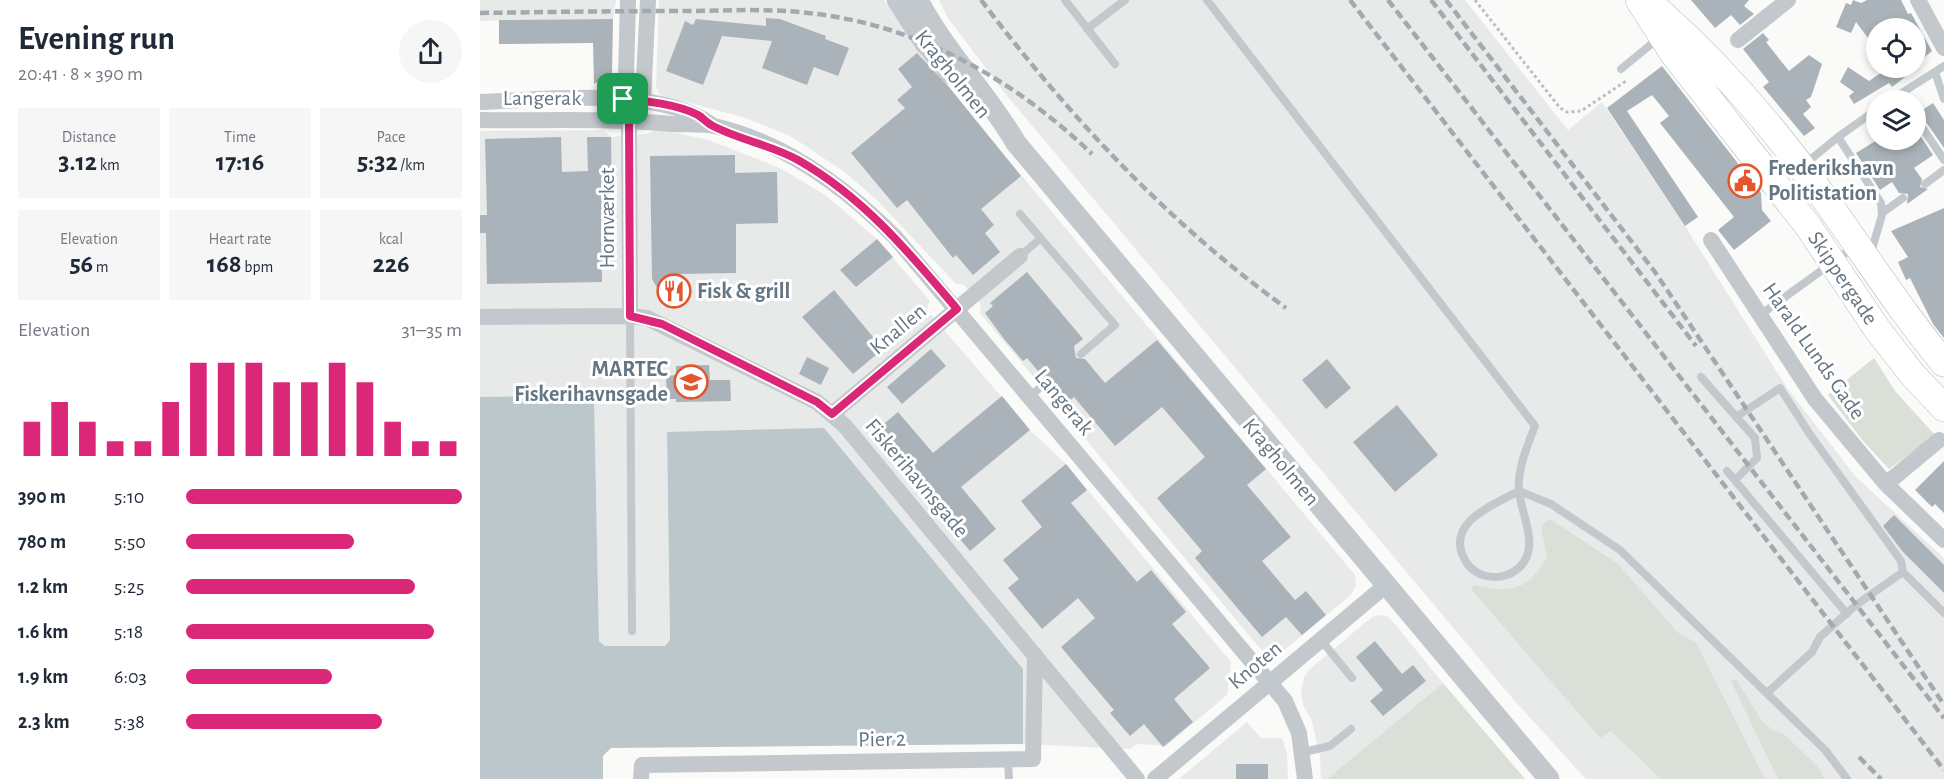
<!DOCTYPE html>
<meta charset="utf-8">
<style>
:root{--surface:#fff;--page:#f6f6f7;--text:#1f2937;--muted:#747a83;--accent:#db2777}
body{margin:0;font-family:"Alegreya Sans",sans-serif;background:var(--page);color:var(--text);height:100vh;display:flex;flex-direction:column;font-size:22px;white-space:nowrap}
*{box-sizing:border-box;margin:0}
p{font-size:20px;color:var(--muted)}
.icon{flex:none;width:33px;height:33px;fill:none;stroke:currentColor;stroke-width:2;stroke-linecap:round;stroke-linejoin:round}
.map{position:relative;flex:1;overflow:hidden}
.panel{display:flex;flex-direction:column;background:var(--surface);width:480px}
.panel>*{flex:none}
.controls{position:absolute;left:1386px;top:18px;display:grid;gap:12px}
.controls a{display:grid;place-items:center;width:60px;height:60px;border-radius:50%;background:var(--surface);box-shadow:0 3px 9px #0003;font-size:30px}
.pin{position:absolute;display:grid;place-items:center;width:51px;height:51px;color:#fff;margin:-26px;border-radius:12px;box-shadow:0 3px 9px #0006}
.round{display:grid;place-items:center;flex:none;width:63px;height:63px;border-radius:32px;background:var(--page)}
.overview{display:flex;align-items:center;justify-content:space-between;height:102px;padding:0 18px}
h1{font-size:33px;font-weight:700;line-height:45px}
.metrics{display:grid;grid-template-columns:repeat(3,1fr);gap:9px;height:102px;padding:6px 18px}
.metrics div{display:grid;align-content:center;border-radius:0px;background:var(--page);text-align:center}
.metrics b{font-size:26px;font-weight:700}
.metrics small{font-size:16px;font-weight:400}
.metrics p{font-size:16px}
.chart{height:168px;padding:12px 18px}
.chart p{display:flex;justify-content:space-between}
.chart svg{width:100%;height:108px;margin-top:6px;stroke:var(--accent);stroke-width:6}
ul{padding:0 18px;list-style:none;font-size:20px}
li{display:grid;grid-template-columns:96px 72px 1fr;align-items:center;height:45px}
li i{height:15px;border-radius:8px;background:var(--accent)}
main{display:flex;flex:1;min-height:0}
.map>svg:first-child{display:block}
.built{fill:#e8e9e9}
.green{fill:#dadfd7}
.water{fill:#bbc7cb}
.building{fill:#aab3b9}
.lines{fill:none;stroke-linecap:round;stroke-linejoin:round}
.primary-casing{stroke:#b5babe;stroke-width:28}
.path{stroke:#bbbfc2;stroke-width:3;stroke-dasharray:3 3;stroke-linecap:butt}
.service{stroke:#c3c8cc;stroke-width:8}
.minor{stroke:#c3c8cc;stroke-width:16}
.tertiary{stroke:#c3c8cc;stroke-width:21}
.primary{stroke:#fff;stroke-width:27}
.rail{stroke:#a2aab0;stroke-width:4.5;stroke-dasharray:9 4.5;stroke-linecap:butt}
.route-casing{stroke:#fff;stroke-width:12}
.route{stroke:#db2777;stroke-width:8}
.labels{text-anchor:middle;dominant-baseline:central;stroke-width:6;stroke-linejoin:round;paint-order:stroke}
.street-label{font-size:22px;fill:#657683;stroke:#fff}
.poi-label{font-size:22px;font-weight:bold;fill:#657683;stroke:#fff;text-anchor:start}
</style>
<main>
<section class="panel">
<div class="overview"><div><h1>Evening run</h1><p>20:41 · 8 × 390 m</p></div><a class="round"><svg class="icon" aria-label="share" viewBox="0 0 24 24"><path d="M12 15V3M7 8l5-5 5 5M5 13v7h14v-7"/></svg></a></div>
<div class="metrics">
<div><p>Distance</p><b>3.12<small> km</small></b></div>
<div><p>Time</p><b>17:16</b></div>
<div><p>Pace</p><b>5:32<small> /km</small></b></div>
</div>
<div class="metrics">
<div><p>Elevation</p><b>56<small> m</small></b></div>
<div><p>Heart rate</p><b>168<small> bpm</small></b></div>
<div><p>kcal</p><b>226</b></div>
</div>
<div class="chart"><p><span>Elevation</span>31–35 m</p>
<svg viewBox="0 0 160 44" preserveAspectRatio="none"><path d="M5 44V30M15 44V22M25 44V30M35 44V38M45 44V38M55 44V22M65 44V6M75 44V6M85 44V6M95 44V14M105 44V14M115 44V6M125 44V14M135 44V30M145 44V38M155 44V38"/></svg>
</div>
<ul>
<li><b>390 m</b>5:10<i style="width:100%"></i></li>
<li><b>780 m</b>5:50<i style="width:61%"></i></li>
<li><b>1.2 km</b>5:25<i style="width:83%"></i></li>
<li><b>1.6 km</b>5:18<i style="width:90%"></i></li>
<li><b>1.9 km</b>6:03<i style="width:53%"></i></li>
<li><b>2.3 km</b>5:38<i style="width:71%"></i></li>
</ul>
</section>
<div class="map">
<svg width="1464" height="779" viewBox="0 0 1464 779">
<rect width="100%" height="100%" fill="#fafaf8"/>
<path class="built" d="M0,0h136l-3,19 -133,2z
M179,0h225l32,49 439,526 1,10 -5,10 -74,61 -14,-4 -283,-339 1,-9 -18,-20h-7l-80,-85 -33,-28 -51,-34 -46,-19 -86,-23 -4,-7z
M459,0h526l103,130 34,-28 83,124 102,162 69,89 88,81v221h-358l-73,-80 -510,-608 -55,-73z
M177,129l52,11 71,28 45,27 52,44 53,62 -3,9 103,120 36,34 165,198 -4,33 -61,51 -29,-2 -7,5 -107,-5v-75l-356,-237 3,208 -5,6h-60l-6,-5 -5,-246 -114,2v-266l123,-1 8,7 36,-3z
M900,615l9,2 54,66 -116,96h-6l-1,-21 -8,-37 -8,-14 -3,-14 3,-16 6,-8 62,-52z
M767,722l14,16h21l5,15 1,26h-109z"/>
<path class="green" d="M1394,358l21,33 40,44 -46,34 -26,-28 -35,-46z
M1070,519l68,45 59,68 19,11 69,136h-104l-50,-48 -11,7 -129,-149 3,-4c37,9 52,6 73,-27l-6,-32z
M1256,679l26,42 12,10 10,3 33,32 8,13h-47l-47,-98z
M963,683l82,96h-198z"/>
<path class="water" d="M114,395l5,246 6,5h60l5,-6 -3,-208 157,-4 199,241v75l-412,4 -8,8v23h-123v-382z"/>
<path class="building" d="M1211,0h58l-5,6 10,8 -14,11 -9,-10 -16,13z
M1373,0l8,3 6,-3h34l7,14 3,-1 21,38 -16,13v-36h-40v21l-20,-27 -5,11 -15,-6 10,-24 5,2z
M286,18l14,1 46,17 -1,3 24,9 -11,28 -24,-9 -7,18 -45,-17 10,-27 -50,-5 -19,49 -37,-14 19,-50 8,4 3,-6 70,7z
M133,19l-1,54 -18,11 -1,-41 -94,1v-24z
M1283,33l6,7 -3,2 23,29 20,-16 13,9 -11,33 -5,3 5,7 -8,7 12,14 -11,8 -41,-49 6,-5 -26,-33z
M437,53l32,34 72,89 -40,33 13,16 -9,8 15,19 -27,23 -17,-20 -3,3 -46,-58 -10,8 -46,-55 54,-45 -8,-8 15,-13 -14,-18z
M1182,66l99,127 1,17 9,11 -37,29 -16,-20 16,-13 -74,-94 9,-7 -17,-21 -25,16 71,106 -13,9 -78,-118z
M1368,67l21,14 19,-13h10l7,9 -13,10 -3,-4 -35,21 -5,-8 5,-4 -14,-10z
M1453,103l11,17v28l-25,-36z
M1436,129l17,26 -19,13 8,11 -2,8 8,2 -21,15 1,-10 -9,-1 -7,-11 -12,8 -24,-37 21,-13h39z
M81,137l1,35 26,-1 -1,-34h24l1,75h-11l1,70 -115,2 -1,-51h-6v-18h7l-2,-76z
M255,155v18l42,-1 1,51 -42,1v49l-59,1 1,22h-16l-10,-17 -2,-123z
M1464,208v130l-11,-14 -23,-46 -4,2 -8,-18 10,-5 -17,-26z
M397,239l16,18 -37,30 -16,-17z
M547,272l56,67 -9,7 2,12 9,1 20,24 52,-43 109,129 -19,16 44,52 -29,24 33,39 11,-9 20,24 -24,20 -16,-18 -24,20 -67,-79 7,-7 -45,-53 48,-41 -43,-50 -47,39 -41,-49 -8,7 -15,-17v-9l-8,-1 -16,-19 -4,3 -19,-22 -19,-26 8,-7 -3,-3z
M354,290l49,59 -30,25 -51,-57z
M451,349l15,17 -44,38 -15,-17z
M327,357l22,11 -8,17 -22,-11z
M847,359l24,29 -25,21 -24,-29z
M229,365l1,15h20l1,21 -55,1v-3h-9l-1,-23 10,-1v-9z
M522,396l28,34 -69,57 35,42 -26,22 -98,-117 26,-22 35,41z
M917,405l41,50 -43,37 -42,-50z
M1464,461v52l-9,-9 -3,3 -17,-17z
M586,464l21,26 -16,13 66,79 14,-12 35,42 -14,12 38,44 -36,31 19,23 -30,25 -19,-23 -14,12 -20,-23 4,-3 -53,-63 34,-29 -17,-20 -36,31 -34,-41 11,-9 -16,-19 39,-33 -21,-26z
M1414,515l50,50v28l-41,-41 -20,-26z
M895,641l27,33 11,-9 13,16 -43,35 -13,-15 13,-11 -27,-33z
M756,764h32v15h-32z"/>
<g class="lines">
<g class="primary-casing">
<path id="primary" d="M1159,0l34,53 135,173 69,103 35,45 32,34
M1172,5c69,60 128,129 180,204 37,52 71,105 112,154"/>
</g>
<path class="path" d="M995,0l85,108 7,4 14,-1 45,-30"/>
<path class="service" d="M585,0l50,64
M727,0l328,426c-8,21 -18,43 -16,66 2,18 12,37 10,55 -3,33 -49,41 -64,13 -21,-37 28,-55 54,-69
M607,29l38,-29
M1141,69l39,-32
M1455,72l9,27
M1424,100l-4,-6 44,-28
M1436,118l28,42
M1358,137l38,-27
M1325,164l33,-27 43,66 1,12 -12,41
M1445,184l19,-14
M1402,213l21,-15
M540,214l95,111 -34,29
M540,256l21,-18
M1280,315l94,-68
M150,316l2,315
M1221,377l54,61 2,20 -22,22
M550,396l17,-14
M1256,417l44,-29 29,45 92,128 2,11 41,41
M1247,471l120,143
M1039,491l32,13 69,46 206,201 21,28
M841,640l31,38
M1287,693l45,-41 8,-15 36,-32 47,-33
M824,752l26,-6 21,-17
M528,759l1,20"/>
<path class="minor" d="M148,0l-2,77 -3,22 6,21 1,196
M1438,0l26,48
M1258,40l50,-40
M0,102c67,-2 177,-17 232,23
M156,109l7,-9 5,-100
M0,120c64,1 128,-2 192,4 14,1 29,-1 42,2 71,16 131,61 181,111l390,464 14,32 6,46
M1231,240l104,159 71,85 58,56
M0,317l150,-1 17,2 170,84 28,24 292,353
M352,414l188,-158
M1406,484l53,-44
M161,779l1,-14 391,-6 2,-104
M675,779l230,-193"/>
<path class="tertiary" d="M417,0l27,42 28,33
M438,0c27,52 69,93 98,143l533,636"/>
<use href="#primary" class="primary"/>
<path class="rail" d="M501,0c88,116 186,222 305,308
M870,0l594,770
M908,0l556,718
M951,0l265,346
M966,0l209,272 289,433
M0,13c67,-1 134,-2 200,-2 43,0 86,-3 128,2 108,11 206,66 284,141
M1379,757l22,22"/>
</g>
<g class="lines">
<g class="route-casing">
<path id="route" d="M143,99c20,1 57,6 75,16 5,3 9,8 15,11 27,14 58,19 85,34 65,37 111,92 159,149l-125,105 -15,-12 -155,-78 -32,-8 -1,-196z"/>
</g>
<use href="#route" class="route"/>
</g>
<defs>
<g id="civic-ring" transform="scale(1.725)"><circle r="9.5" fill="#fff" stroke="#e4572e" stroke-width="1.5"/><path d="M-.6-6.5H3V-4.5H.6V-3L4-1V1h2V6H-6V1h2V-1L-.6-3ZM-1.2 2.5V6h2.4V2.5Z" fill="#e4572e"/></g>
<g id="restaurant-ring" transform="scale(1.725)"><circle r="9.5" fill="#fff" stroke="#e4572e" stroke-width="1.5"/><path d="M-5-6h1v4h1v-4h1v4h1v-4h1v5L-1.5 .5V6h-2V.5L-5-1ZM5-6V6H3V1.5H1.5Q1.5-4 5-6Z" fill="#e4572e"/></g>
<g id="university-ring" transform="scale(1.725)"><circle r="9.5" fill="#fff" stroke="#e4572e" stroke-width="1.5"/><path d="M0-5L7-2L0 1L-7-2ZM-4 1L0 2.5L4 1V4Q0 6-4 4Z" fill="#e4572e"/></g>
</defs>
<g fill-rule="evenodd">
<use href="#civic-ring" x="1265" y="181"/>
<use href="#restaurant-ring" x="194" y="291"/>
<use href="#university-ring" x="211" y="382"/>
</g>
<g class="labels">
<g class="street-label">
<text transform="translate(473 74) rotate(51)">Kragholmen</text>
<text x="62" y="98">Langerak</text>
<text transform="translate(127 218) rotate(-90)">Hornværket</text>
<text transform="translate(1363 278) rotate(56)">Skippergade</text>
<text transform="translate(418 329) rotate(-40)">Knallen</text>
<text transform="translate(1334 351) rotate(55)">Harald Lunds Gade</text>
<text transform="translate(584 402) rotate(50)">Langerak</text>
<text transform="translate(801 462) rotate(50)">Kragholmen</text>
<text transform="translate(437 478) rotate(50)">Fiskerihavnsgade</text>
<text transform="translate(775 665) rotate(-40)">Knoten</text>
<text transform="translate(402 739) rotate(-1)">Pier 2</text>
</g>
<g class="poi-label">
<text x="1288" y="168">Frederikshavn<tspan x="1288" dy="25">Politistation</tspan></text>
<text x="217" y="291">Fisk &amp; grill</text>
<text x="188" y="369" text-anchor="end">MARTEC<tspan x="188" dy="25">Fiskerihavnsgade</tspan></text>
</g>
</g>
</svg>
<div class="controls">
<a><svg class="icon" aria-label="locate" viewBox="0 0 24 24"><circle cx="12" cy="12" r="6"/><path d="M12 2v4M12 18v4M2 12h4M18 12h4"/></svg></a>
<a><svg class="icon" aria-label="layers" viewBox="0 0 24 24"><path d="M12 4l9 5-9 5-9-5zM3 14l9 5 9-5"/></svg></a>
</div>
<div class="pin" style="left:143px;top:99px;background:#1e9e55"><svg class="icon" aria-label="arrive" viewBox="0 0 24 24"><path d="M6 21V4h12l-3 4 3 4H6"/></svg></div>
</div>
</main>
